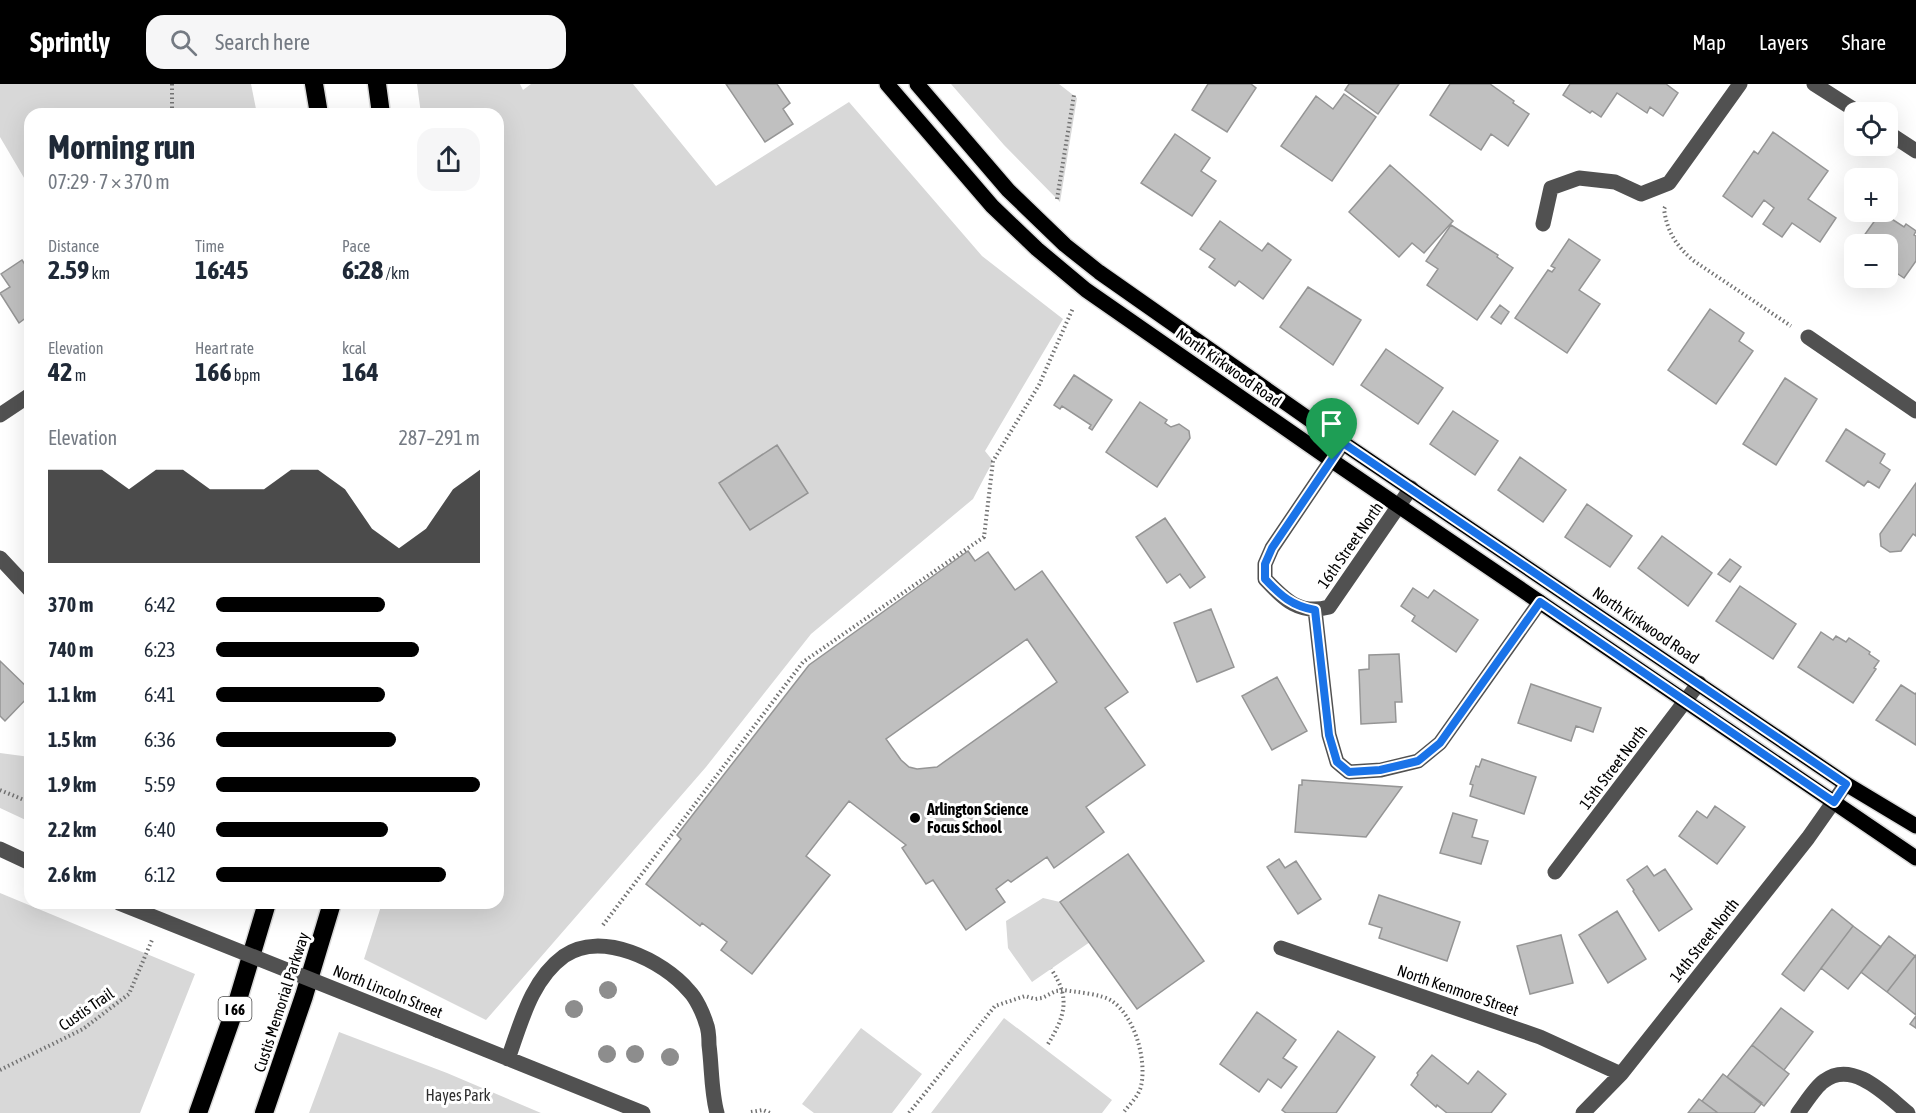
<!DOCTYPE html>
<meta charset="utf-8">
<style>
:root{--surface:#fff;--page:#f6f6f7;--text:#1f2937;--muted:#747a83;--accent:#000}
body{margin:0;font-family:"Asap Condensed",sans-serif;background:var(--page);color:var(--text);height:100vh;display:flex;flex-direction:column;font-size:22px;white-space:nowrap}
*{box-sizing:border-box;margin:0}
p{font-size:20px;color:var(--muted)}
.icon{flex:none;width:33px;height:33px;fill:none;stroke:currentColor;stroke-width:2;stroke-linecap:round;stroke-linejoin:round}
.map{position:relative;flex:1;overflow:hidden}
.side{position:absolute;left:24px;top:24px;width:480px;height:801px;display:flex;flex-direction:column;background:var(--surface);border-radius:18px;box-shadow:0 6px 24px #0002}
.side>*{flex:none}
.tools{position:absolute;left:1844px;top:18px;display:grid;gap:12px}
.tools a{display:grid;place-items:center;width:54px;height:54px;border-radius:12px;background:var(--surface);box-shadow:0 6px 24px #0002;font-size:30px}
.pin{position:absolute;display:grid;place-items:center;width:51px;height:51px;color:#fff;margin:-62px -26px;border-radius:50% 50% 50% 0;rotate:-45deg;box-shadow:0 0 6px #0007}
.pin .icon{rotate:45deg}
.round{display:grid;place-items:center;flex:none;width:63px;height:63px;border-radius:18px;background:var(--page)}
.head{display:flex;align-items:center;justify-content:space-between;height:102px;padding:0 24px}
h1{font-size:33px;font-weight:700;line-height:45px}
.stats{display:grid;grid-template-columns:repeat(3,1fr);gap:9px;height:102px;padding:6px 24px}
.stats div{display:grid;align-content:center}
.stats b{font-size:26px;font-weight:700}
.stats small{font-size:16px;font-weight:400}
.stats p{font-size:16px}
.chart{height:168px;padding:12px 24px}
.chart p{display:flex;justify-content:space-between}
.chart svg{width:100%;height:108px;margin-top:6px;fill:var(--accent);opacity:.7}
ul{padding:0 24px;list-style:none;font-size:20px}
li{display:grid;grid-template-columns:96px 72px 1fr;align-items:center;height:45px}
li i{height:15px;border-radius:8px;background:var(--accent)}
header{display:flex;align-items:center;gap:36px;box-sizing:border-box;height:84px;padding:0 30px;background:var(--accent);color:#fff}
header strong{font-size:28px}
nav{display:flex;gap:33px;margin-inline-start:auto;font-size:21px}
.search{width:420px;height:54px;background:var(--page);display:flex;align-items:center;gap:15px;box-sizing:border-box;padding:0 21px;border-radius:18px;color:var(--muted);font-size:22px}
.map>svg:first-child{display:block}
.green{fill:#d8d8d8}
.building{fill:#c0c0c0;stroke:#959595;stroke-width:1.5;fill-rule:evenodd}
.lines{fill:none;stroke-linecap:round;stroke-linejoin:round}
.major-casing{stroke:#dbdbdb;stroke-width:18}
.highway-casing{stroke:#dbdbdb;stroke-width:21}
.path{stroke:#737373;stroke-width:4;stroke-dasharray:1.5 3;stroke-linecap:butt}
.minor{stroke:#515151;stroke-width:15}
.major{stroke:#000;stroke-width:15}
.highway{stroke:#000;stroke-width:18}
.minor-bridge{stroke:#515151;stroke-width:15}
.tree{fill:#8d8d8d}
.route-casing{stroke:#fff;stroke-width:12}
.route{stroke:#1a73e8;stroke-width:8}
.poi-dot{fill:#000;stroke:#fff;stroke-width:2}
.labels{text-anchor:middle;dominant-baseline:central;stroke-width:6;stroke-linejoin:round;paint-order:stroke}
.shield{fill:#fff;stroke:#4c4c4c;stroke-width:1.5}
.shield-label{font-size:15px;font-weight:bold;fill:#000}
.street-label{font-size:16px;fill:#000;stroke:#fff}
.poi-label{font-size:16px;font-weight:bold;fill:#000;stroke:#fff;text-anchor:start}
.park-label{font-size:16px;fill:#2f2f2f;stroke:#fff}
</style>
<header>
<strong>Sprintly</strong>
<div class="search"><svg class="icon" aria-label="search" viewBox="0 0 24 24"><circle cx="10" cy="10" r="6"/><path d="M15 15l6 6"/></svg>Search here</div>
<nav><a>Map</a><a>Layers</a><a>Share</a></nav>
</header>
<div class="map">
<svg width="1916" height="1029" viewBox="0 0 1916 1029">
<rect width="100%" height="100%" fill="#fff"/>
<path class="green" d="M0,0h251l6,30h-227v74l-30,-51z
M417,0h103l3,6 8,-6h102l83,102 133,-84 133,154 81,63 -78,132 8,10 -20,38 -162,135 -105,133 -220,253 -122,-61 18,-56h116v-789h-77z
M951,0h108l18,14 -17,104 -56,-57z
M0,669l30,4v65l-30,-14z
M0,809l195,81 -55,139h-140z
M1043,814l17,4 30,40 -58,40 -24,-34 -2,-27z
M1004,934l108,82 -10,13h-171z
M861,944l61,46 -30,39h-78l-12,-9z
M339,948l108,41 94,40h-232z"/>
<path class="building" d="M726,0h51l13,19 -7,6 10,15 -28,18z
M1208,0h43l5,4 -29,44 -35,-22z
M1349,0h50l-21,30 -33,-24z
M1450,0h40l24,17 -1,2 16,11 -21,32 -17,-12 -10,16 -51,-35z
M1570,0h96l12,9 -15,23 -13,-9 -3,6 -30,-20 -16,24 -9,-6 -2,2 -27,-18z
M1344,10l32,23 -44,64 -51,-35 35,-50 17,13z
M1773,48l55,39 -20,28 28,19 -16,24 -28,-19 -10,14 -19,-13 11,-16 -10,-8 -12,17 -29,-21 31,-45 4,3z
M1175,50l35,24 -9,13 15,10 -24,35 -51,-33z
M1390,81l63,56 -29,32 -12,-10 -13,14 -50,-45z
M1881,128l23,15 2,-3 10,7 -2,4 2,1v25l-12,17 -12,-8 -4,6h-1v-32h-29z
M1220,137l42,30 6,-8 23,17 -28,39 -24,-18 -4,5 -26,-19 6,-8 -15,-10z
M1451,141l47,30 -1,2 16,11 -36,52 -50,-35 11,-16 -12,-8z
M1569,155l31,21 -21,30 21,14 -33,49 -52,-35 33,-48 4,2 3,-4 -4,-2z
M22,176l8,12v49l-3,-4 -8,6 -19,-30 10,-6 -9,-13z
M1308,203l53,33 -28,45 -53,-38z
M1500,221l9,7 -8,12 -10,-7z
M1710,225l34,24 -5,8 14,10 -37,53 -48,-34z
M1386,265l57,39 -25,36 -57,-39z
M1074,291l38,25 -20,30 -3,-2 2,-3 -29,-19 -2,3 -6,-4z
M1785,294l32,21 -41,66 -33,-21z
M1140,318l27,18 -2,3 6,4 8,-3 10,7 1,7 -33,49 -51,-35z
M1453,327l45,30 -23,34 -45,-31z
M1846,345l39,25 -5,9 10,7 -11,18 -11,-7 -4,5 -38,-25z
M777,361l31,48 -58,37 -31,-47z
M1520,373l46,33 -23,32 -45,-32z
M1916,399v53l-3,-2 -12,17 -11,1 -9,-6 -1,-12z
M1587,420l45,32 -22,31 -45,-30z
M1165,434l40,59 -15,11 -10,-14 -13,9 -31,-46z
M1662,452l50,37 -24,33 -50,-38z
M968,467l7,10 13,-9 27,38 27,-19 86,121 -23,16 40,57 -59,42 18,25 -50,36 -7,-11 -36,25 -3,-2 -12,9 9,13 -39,28 -33,-50 -7,4 -24,-36 4,-3 -57,-44 -43,55 24,19 -78,99 -31,-24 6,-8 -25,-19 -2,3 -54,-42 35,-45 -4,-4 132,-170zM1027,555l30,43 -120,85 -20,2 -8,-2 -8,-7 -15,-21z
M1730,475l11,8 -11,15 -12,-8z
M1740,502l56,38 -23,35 -57,-38z
M1413,504l15,10 6,-8 44,30 -22,32 -44,-31 3,-5 -14,-10z
M1211,525l23,58 -37,15 -23,-59z
M1821,548l12,8 3,-4 10,6 3,-4 21,14 -1,2 10,7 -5,7 2,1 -23,34 -55,-36z
M1399,570l3,48h-7l1,20 -35,2 -2,-54 10,-1v-14z
M0,577l30,29v5l-25,26 -5,-5z
M1277,593l30,54 -35,19 -30,-54z
M1531,600l70,24 -8,24 -17,-6 -5,15 -53,-18z
M1901,601l14,9 1,-1v52l-40,-25z
M1482,675l54,18 -12,37 -54,-18 3,-11 -3,-1 6,-18 3,1z
M1302,696l100,7 -36,50 -71,-5 4,-47h3z
M1715,722l30,21 -28,37 -38,-28 18,-25 10,7z
M1453,729l24,7 -5,17 16,4 -7,23 -41,-11z
M1128,770l76,107 -67,48 -77,-107z
M1279,775l6,9 11,-7 25,38 -23,15 -31,-47z
M1647,782l7,10 11,-7 27,40 -33,22 -26,-40 1,-1 -7,-10z
M1379,811l81,27 -13,39 -68,-23 3,-10 -13,-4z
M1832,825l21,17 -49,65 -22,-17z
M1617,827l29,48 -38,24 -29,-48z
M1853,842l28,21 -33,42 -27,-21z
M1561,851l12,48 -43,11 -13,-48z
M1889,852l26,20 -28,36 -26,-20z
M1916,871v60l-29,-23z
M1781,924l32,24 -29,38 -32,-25z
M1257,928l39,28 -13,18 14,9 -16,21 -13,-9 -9,13 -39,-28z
M1916,932v12l-6,-4z
M1338,947l37,26 -39,56h-50l-4,-3z
M1752,961l37,29 -25,32 -37,-29z
M1432,971l36,29 10,-13 28,23 -15,19h-44l-10,-8 -1,2 -25,-22 7,-10 -1,-2z
M1723,990l39,29 -8,10h-36l-16,-12z
M1699,1015l3,2 16,12h-30z"/>
<g class="lines">
<g class="major-casing">
<path id="major" d="M887,0l105,122 45,43 49,41 245,170 585,398
M917,0l91,106 57,55 34,27 244,171 503,341 70,42"/>
</g>
<g class="highway-casing">
<path id="highway" d="M314,0l5,30
M377,0l4,30
M198,1029l39,-110 30,-100
M264,1029l40,-117 28,-93"/>
</g>
<path class="path" d="M172,0v30
M1057,115l17,-104
M1665,123l-1,2c3,23 13,38 30,52l97,65
M0,706l24,10 6,-1
M603,841l200,-263 181,-125 9,-76 46,-76 34,-77
M1048,960c17,-28 23,-46 3,-75
M0,986l83,-41 46,-35 23,-54
M751,1028l12,-2 7,3
M909,1029l86,-107 30,-10 10,3 7,-1 14,-7 7,-1c13,2 39,4 49,11 23,16 35,59 29,85 -2,10 -12,19 -18,27"/>
<path class="minor" d="M1814,0l44,28
M1887,48l29,19
M1543,140l8,-36 28,-10 36,4 26,12 28,-11 71,-99
M1808,253l108,74
M0,331l30,-20
M1343,359l-71,105 -7,16v15c20,21 34,36 64,28l82,-119
M0,474l30,32
M1315,526l14,125 8,27 12,10 32,-2 37,-9 22,-18 100,-141
M0,765l30,14
M1555,788l144,-189
M1281,864l259,89 81,37
M437,946l206,83
M508,975c13,-36 23,-79 56,-103 37,-26 99,4 125,35 7,7 14,22 17,32 3,7 3,15 3,22 3,23 2,46 8,68
M1583,1029l38,-39 187,-236 38,-54
M1798,1029c7,-9 17,-26 26,-32 29,-22 63,15 84,32"/>
<use href="#major" class="major"/>
<use href="#highway" class="highway"/>
<path class="minor-bridge" d="M119,819l318,127"/>
</g>
<g class="tree">
<circle cx="608" cy="906" r="9"/>
<circle cx="574" cy="925" r="9"/>
<circle cx="607" cy="970" r="9"/>
<circle cx="635" cy="970" r="9"/>
<circle cx="670" cy="973" r="9"/>
</g>
<g class="lines">
<g class="route-casing">
<path id="route" d="M1343,359l503,341 -12,18 -294,-200 -100,141 -22,18 -38,9 -31,2 -12,-10 -8,-27 -14,-125c-23,-4 -34,-14 -50,-31v-15l7,-16z"/>
</g>
<use href="#route" class="route"/>
</g>
<circle class="poi-dot" cx="915" cy="734" r="6"/>
<g class="labels">
<rect class="shield" x="218.5" y="913" width="33" height="24" rx="4.5"/>
<g class="shield-label">
<text x="235" y="925">I 66</text>
</g>
<g class="street-label">
<text transform="translate(1229 283) rotate(35)">North Kirkwood Road</text>
<text transform="translate(1350 461) rotate(-55)">16th Street North</text>
<text transform="translate(1646 541) rotate(34)">North Kirkwood Road</text>
<text transform="translate(1613 683) rotate(-53)">15th Street North</text>
<text transform="translate(1704 856) rotate(-52)">14th Street North</text>
<text transform="translate(1458 906) rotate(19)">North Kenmore Street</text>
<text transform="translate(388 907) rotate(22)">North Lincoln Street</text>
<text transform="translate(281 918) rotate(-72)">Custis Memorial Parkway</text>
<text transform="translate(86 925) rotate(-34)">Custis Trail</text>
</g>
<g class="poi-label">
<text x="927" y="725">Arlington Science<tspan x="927" dy="18">Focus School</tspan></text>
</g>
<g class="park-label">
<text x="458" y="1011">Hayes Park</text>
</g>
</g>
</svg>
<div class="tools">
<a><svg class="icon" aria-label="locate" viewBox="0 0 24 24"><circle cx="12" cy="12" r="6"/><path d="M12 2v4M12 18v4M2 12h4M18 12h4"/></svg></a>
<a>+</a>
<a>−</a>
</div>
<div class="pin" style="left:1332px;top:376px;background:#1e9e55"><svg class="icon" aria-label="arrive" viewBox="0 0 24 24"><path d="M6 21V4h12l-3 4 3 4H6"/></svg></div>
<section class="side">
<div class="head"><div><h1>Morning run</h1><p>07:29 · 7 × 370 m</p></div><a class="round"><svg class="icon" aria-label="share" viewBox="0 0 24 24"><path d="M12 15V3M7 8l5-5 5 5M5 13v7h14v-7"/></svg></a></div>
<div class="stats">
<div><p>Distance</p><b>2.59<small> km</small></b></div>
<div><p>Time</p><b>16:45</b></div>
<div><p>Pace</p><b>6:28<small> /km</small></b></div>
</div>
<div class="stats">
<div><p>Elevation</p><b>42<small> m</small></b></div>
<div><p>Heart rate</p><b>166<small> bpm</small></b></div>
<div><p>kcal</p><b>164</b></div>
</div>
<div class="chart"><p><span>Elevation</span>287–291 m</p>
<svg viewBox="0 0 160 44" preserveAspectRatio="none"><path d="M0 44V6L10 6L20 6L30 14L40 6L50 6L60 14L70 14L80 14L90 6L100 6L110 14L120 30L130 38L140 30L150 14L160 6V44z"/></svg>
</div>
<ul>
<li><b>370 m</b>6:42<i style="width:64%"></i></li>
<li><b>740 m</b>6:23<i style="width:77%"></i></li>
<li><b>1.1 km</b>6:41<i style="width:64%"></i></li>
<li><b>1.5 km</b>6:36<i style="width:68%"></i></li>
<li><b>1.9 km</b>5:59<i style="width:100%"></i></li>
<li><b>2.2 km</b>6:40<i style="width:65%"></i></li>
<li><b>2.6 km</b>6:12<i style="width:87%"></i></li>
</ul>
</section>
</div>
